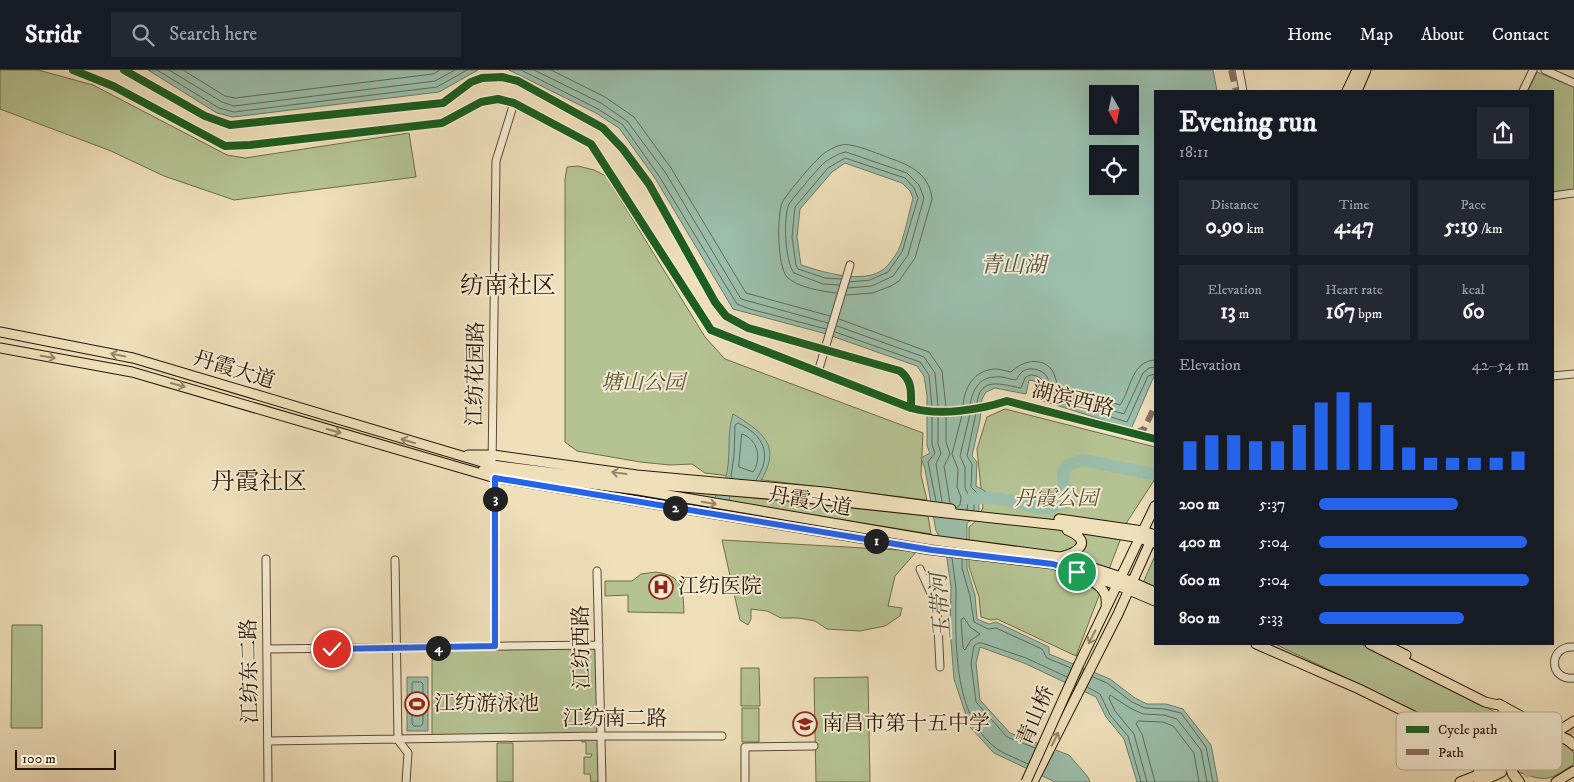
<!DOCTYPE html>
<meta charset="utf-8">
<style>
:root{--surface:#171b24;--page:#242831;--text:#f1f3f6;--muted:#9ea1a6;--line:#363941;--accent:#2563eb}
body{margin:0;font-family:"IM FELL DW Pica","Noto Serif SC",serif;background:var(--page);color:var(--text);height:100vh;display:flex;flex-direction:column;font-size:19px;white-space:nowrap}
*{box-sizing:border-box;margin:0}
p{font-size:16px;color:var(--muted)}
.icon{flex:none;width:28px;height:28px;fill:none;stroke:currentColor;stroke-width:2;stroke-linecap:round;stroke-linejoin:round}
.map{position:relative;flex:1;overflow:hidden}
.details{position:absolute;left:1154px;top:20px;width:400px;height:555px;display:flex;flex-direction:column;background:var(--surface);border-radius:0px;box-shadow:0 5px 20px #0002}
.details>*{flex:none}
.needle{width:32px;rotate:171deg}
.controls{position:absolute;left:1089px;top:15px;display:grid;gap:10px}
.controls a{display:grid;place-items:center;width:50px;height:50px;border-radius:0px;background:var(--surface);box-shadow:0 5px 20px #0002;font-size:25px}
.scale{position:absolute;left:15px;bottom:12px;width:101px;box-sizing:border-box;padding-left:5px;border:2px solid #291602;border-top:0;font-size:14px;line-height:18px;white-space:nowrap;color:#291602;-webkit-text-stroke:4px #f5ebd3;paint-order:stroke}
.pin{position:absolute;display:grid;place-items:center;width:42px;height:42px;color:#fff;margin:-21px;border:2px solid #fff;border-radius:50%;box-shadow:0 1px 5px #0007}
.km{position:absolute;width:25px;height:25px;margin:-12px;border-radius:50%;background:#222;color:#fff;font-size:14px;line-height:25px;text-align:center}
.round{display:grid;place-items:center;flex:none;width:52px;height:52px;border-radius:0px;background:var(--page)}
.summary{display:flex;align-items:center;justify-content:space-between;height:85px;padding:0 25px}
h1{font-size:28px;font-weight:700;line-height:38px}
.metrics{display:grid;grid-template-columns:repeat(3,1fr);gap:8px;height:85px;padding:5px 25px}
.metrics div{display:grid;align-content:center;border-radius:0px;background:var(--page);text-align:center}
.metrics b{font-size:21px;font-weight:700}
.metrics small{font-size:14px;font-weight:400}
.metrics p{font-size:14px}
.chart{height:140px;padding:10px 25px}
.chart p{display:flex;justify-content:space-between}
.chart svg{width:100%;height:90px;margin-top:5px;stroke:var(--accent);stroke-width:6}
ul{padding:0 25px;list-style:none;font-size:16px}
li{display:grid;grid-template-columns:80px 60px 1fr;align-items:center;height:38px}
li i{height:12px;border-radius:6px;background:var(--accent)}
header{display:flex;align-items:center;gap:30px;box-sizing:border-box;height:70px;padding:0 25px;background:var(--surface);border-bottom:1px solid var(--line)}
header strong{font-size:24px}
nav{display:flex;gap:28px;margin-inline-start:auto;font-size:18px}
.search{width:350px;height:45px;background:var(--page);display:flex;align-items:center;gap:12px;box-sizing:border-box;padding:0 18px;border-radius:0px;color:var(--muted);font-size:19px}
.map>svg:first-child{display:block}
.green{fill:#b5c393;stroke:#6f6c4a}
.water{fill:#9bbeab;stroke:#6d7b67;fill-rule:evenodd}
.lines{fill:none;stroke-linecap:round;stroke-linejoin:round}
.shore{stroke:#626a56;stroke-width:1}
.river{stroke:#9bbeab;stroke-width:12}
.highway-tunnel{stroke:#c7b896;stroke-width:10;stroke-dasharray:10 5;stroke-linecap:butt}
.minor-casing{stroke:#5a4830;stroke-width:9}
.major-casing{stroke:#291602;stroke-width:11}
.highway-casing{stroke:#291602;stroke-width:12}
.minor{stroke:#f5ebd3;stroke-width:7}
.major{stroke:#efe0bb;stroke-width:9}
.highway{stroke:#efe0bb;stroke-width:10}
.major-bridge-casing{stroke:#291602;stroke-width:11;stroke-linecap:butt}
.major-bridge{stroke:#efe0bb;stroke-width:9}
.quiet{stroke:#8d6e63;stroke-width:6;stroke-dasharray:12 6;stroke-linecap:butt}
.cycleway-casing{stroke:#f5ebd3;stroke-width:11}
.cycleway{stroke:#1b5e20;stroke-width:8}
.oneway{stroke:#968568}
.route-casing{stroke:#fff;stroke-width:10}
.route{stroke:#2563eb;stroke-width:6}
.labels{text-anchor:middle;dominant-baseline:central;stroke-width:4;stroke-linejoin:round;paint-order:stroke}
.street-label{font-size:21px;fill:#291602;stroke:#f5ebd3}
.park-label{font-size:21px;font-style:italic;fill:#5a5335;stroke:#f5ebd3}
.poi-label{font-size:21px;fill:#291602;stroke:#f5ebd3;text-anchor:start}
.water-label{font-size:22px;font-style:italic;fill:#51513d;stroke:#f5ebd3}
.quarter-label{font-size:24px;fill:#291602;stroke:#f5ebd3}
.key{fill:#f5ebd3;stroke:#b8ab94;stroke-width:1}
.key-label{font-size:14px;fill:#291602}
</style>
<header>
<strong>Stridr</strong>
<div class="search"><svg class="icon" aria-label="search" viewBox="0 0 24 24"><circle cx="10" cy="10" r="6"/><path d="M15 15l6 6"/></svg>Search here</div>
<nav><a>Home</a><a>Map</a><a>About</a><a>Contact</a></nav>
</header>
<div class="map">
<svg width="1574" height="712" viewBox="0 0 1574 712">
<rect width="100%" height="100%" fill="#efe0bb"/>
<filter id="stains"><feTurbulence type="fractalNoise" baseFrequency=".004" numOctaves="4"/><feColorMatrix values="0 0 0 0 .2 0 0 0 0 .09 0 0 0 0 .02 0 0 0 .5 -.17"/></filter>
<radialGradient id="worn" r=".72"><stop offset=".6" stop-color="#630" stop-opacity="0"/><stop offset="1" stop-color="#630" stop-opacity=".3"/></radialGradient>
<path class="green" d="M0,0h38l55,15 134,70 18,3 164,-25 7,44 -182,23 -70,-24 -53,-25 -111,-42z
M1537,2l37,15v103l-21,3 -1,-102h-24z
M578,96l16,4 12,6 99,161 20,22 198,74 -2,42 6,25 -222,-27 -13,-9 -22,1 -30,-3 -63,-11 -12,-9v-263l2,-12z
M1005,339l150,38v32l-28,43 -51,134 -79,-37 -6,1 -10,-3 -2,-20 -10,-30v-40l6,-5 8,-14 -6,-59 10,-32z
M628,415l300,31 3,18z
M722,470l195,11 -22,25 -7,30 14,2 -2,8 -15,10 -25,5 -33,-2 -12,-8 -17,-3h-17l-14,-7 -16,-2v10l-3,6 -8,-5z
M1154,488h1v29l-12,-4z
M656,502c27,4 27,16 28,41l-56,-1v-17l-23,1v-15h27l9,-7z
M12,555h30v103h-31z
M1275,574h86l211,107 2,2v11c-26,17 -27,18 -56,8l4,-6 -163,-82z
M599,575l2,91 -169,3v-88z
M741,598h18l1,38h-19z
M868,607l2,105h-54l-2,-104z
M742,638h17v34h-17z
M582,668h16l1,44h-8l-1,-8h-6v-17h7l1,-3h-6v-12h-4z
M497,673h16v39h-16z"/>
<path class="water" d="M148,0h330l-39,22 -206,25 -16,-4z
M509,0h704l4,21h-62v283l-24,55 -97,-31 4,-16 -9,-2 -3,14 -31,-6 -9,4 -4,7 -2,21 -8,36 5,6 -1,24 9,5 2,8 -8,3v13l-12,8v45l8,27 2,24 12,5 7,-2 53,25v7l61,25 25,19 12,6h19l17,5 28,36 7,37h-81l-13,-43 -18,-22 -10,-20 -72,-34 -44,-16 -4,16 4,37 30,33 59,22 19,22 2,5h-35l-61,-29 -24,-26 -16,-48 -4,-51 1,-41 -6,-42 -9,-14 -11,-62 -4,-11 9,-5 -3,-7v-51l-3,-19 -7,-10 -94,-33 -90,-24 -78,-131 -36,-50 -23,-15zM1098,24h32v32h-32zM1098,84h32v32h-32zM845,93l57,20 8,8 3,7c-4,15 -9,40 -15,53 -3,5 -10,15 -14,18 -21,16 -61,3 -83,-4l-4,-28 3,-28 32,-37z
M733,344c35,21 50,35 23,74l-26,7 -1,9 -20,11 -7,-2c8,-10 19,-21 23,-33 7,-21 1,-45 8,-66z
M407,607h21v54h-21z"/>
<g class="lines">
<path class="shore" d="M157,0l62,38 15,4 203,-25 30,-17
M169,0l53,32 12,4 201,-25 20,-11
M183,0l42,26 10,2 198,-24 7,-4
M521,0l77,39 25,16 36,51 78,128 13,5 76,20
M534,0l67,33 26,18 38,51 76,127 87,24
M551,0l54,27 29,20 37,51 75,125 84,23
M841,209l-16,-1 -27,-9 -2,-4 -4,-28 3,-30 33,-39 17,-10 60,20 9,10 4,10 -16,54 -14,20 -18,8 -20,2
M839,215l-16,-1 -29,-11c-9,-11 -11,-56 -5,-69 3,-5 31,-38 36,-42 6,-4 14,-9 21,-10l61,21 12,12 5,13 -16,57 -15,21 -21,10 -24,2
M837,223c-13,-1 -41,-6 -50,-16 -10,-12 -10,-60 -5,-74 3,-7 29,-38 36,-44 5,-6 15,-12 23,-14 13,-3 41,11 54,15 19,7 35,17 37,39l-17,59 -16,23 -8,5 -18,7 -27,2
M839,249l90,33 13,19 4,36
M837,256l87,31 11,16 3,34
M835,262l85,30 9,13 3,32
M977,334c2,-29 26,-19 44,-16l4,-10c4,-5 13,-3 17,2l-2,13 2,2 85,27 21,-46 7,-2
M970,335c2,-14 9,-28 25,-28 7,-1 14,2 21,3 2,-3 4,-7 7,-9 8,-5 22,-1 25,8 2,4 0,8 1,12l75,23 19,-41 6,-5 6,-1
M963,336c1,-18 11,-36 32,-37 5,0 11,2 16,3 11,-11 30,-16 41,-2 3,5 4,11 6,16l62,19c11,-15 11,-44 35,-45
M932,346v29l3,8 -7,9 8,39
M938,346v28l3,9 -5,11 6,38
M946,346v26l4,12 -6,12 6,37
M742,364c16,5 20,25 11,38l-14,-5z
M732,408l-1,-2 3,-20 1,-31 3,-2c26,12 35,32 18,57
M956,438l4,-3 1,-8 -4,-10 1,-18 -6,-15 10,-39
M967,440l2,-14 -4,-8v-21l-5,-11 10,-42
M974,440v-9l5,-6 -8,-8 1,-23 -5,-8 9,-43
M952,488c1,10 3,20 4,30 0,52 -5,126 41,161 9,6 21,10 31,15
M962,489v9l8,28 4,26 14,7 8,-1 46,21 5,9 24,10
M964,548l6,9 10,7 -9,6 -6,10 -2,-2 -2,-28z
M1093,607l14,6 25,19 13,6 20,1 16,4 25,34 7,35
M413,612h8l2,2v39l-2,3h-7l-2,-2v-40z
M1087,617l13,7 10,21 18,21 13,46
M1035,678l-28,-11 -31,-35 -5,-39 3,-17 4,-3h4l44,15 41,19
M1147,712l-13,-48 -19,-23 -6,-13 1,-3 20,13 13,6 21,1 13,4 24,31 6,32
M1155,712l-13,-48 -6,-10 2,-3 25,1 10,4 21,27 5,29"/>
<path class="river" d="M970,429c10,-1 21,-2 31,0 25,4 40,16 64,3l-2,-30 7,-8 13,-4 69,14"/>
<path class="highway-tunnel" d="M1501,702l73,-44
M1511,712l63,-38"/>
<g class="minor-casing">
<path id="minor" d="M73,0l40,16 112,60 25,-1 192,-22 39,-21 17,-3 16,4 77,41 120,186 200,78c29,8 68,2 96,-7l148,38
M1239,0l4,21
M1545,0l29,13
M1523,21l10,-21
M1552,126l22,-3
M818,302l32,-107
M1552,306l22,-2
M266,489l2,223
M395,490l3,180 10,13 -2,29
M920,499l17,38 3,60
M597,501l5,211
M495,576v-177l-3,-3 4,-305 18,-58
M1574,577c-26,-2 -26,34 0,31
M267,579l332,-4
M268,671l333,-5h121
M745,712v-35l69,-1"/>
</g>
<g class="major-casing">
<path id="major" d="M1347,21l10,-21
M1357,21l9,-21
M0,262l133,26 359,107 143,18 144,12 279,30 77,12 20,6
M0,278l132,24 360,105 440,73 121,14 64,21 38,16
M468,385h25l144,20 187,17 127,17
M483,400l155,20 294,50 128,17 61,20 34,15
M1059,449l84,12 12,4
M1060,487c20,-5 33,-16 7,-27
M1090,510c10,6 18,12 16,25
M1256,574l103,45 150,74
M1370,574l115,58 18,4c0,32 -7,35 -37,34
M1384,574l22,11
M1079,594l76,-158
M1499,634l55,30
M1033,712l85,-168 34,-76
M1460,712l49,-19 65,-42
M1556,712l18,-11"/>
</g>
<g class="highway-casing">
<path id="highway" d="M1554,664l14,6 6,5
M1463,670c9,11 20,20 15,35
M1509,693l4,11 6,8
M1479,712l22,-10"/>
</g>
<use href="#minor" class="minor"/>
<use href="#major" class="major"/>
<use href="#highway" class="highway"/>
<g class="major-bridge-casing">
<path id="major-bridge" d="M1026,712l53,-118"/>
</g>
<use href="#major-bridge" class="major-bridge"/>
<path class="quiet" d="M1231,0l5,21
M1135,363l9,-4 11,-23"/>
<g class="cycleway-casing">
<path id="cycleway" d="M73,0l40,16 112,60 25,-1 192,-22 39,-21 17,-3 16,4 77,41 120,186 200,78c29,8 68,2 96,-7l148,38
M124,0l81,46 25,9 213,-22 28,-21 11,-4 20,-1 16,4 85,47 20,21 26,35 66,118 11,14 22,12 152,43c13,10 11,22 11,37"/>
</g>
<use href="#cycleway" class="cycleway"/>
</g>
<defs><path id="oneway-shaft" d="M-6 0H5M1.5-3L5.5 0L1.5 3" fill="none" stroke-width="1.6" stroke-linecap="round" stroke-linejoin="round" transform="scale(1.25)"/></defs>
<g class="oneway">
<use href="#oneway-shaft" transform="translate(118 285) rotate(-169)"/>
<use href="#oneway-shaft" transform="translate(48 287) rotate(10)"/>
<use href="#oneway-shaft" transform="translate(178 315) rotate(16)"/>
<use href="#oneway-shaft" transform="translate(334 361) rotate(16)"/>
<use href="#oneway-shaft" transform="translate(408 371) rotate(-163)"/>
<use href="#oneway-shaft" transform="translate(619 403) rotate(-172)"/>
<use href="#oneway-shaft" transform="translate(709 433) rotate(10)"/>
<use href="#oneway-shaft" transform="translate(1092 567) rotate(117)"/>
<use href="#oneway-shaft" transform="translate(1055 669) rotate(-63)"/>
</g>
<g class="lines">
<g class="route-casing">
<path id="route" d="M332,579l163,-3v-168l437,72 121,14 24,8"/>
</g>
<use href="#route" class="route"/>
</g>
<defs>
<g id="hospital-ring" transform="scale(1.25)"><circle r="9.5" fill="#f5ebd3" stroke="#8f2418" stroke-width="1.5"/><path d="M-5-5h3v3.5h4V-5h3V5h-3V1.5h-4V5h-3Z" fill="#8f2418"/></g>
<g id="stadium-ring" transform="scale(1.25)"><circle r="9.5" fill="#f5ebd3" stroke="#8f2418" stroke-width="1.5"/><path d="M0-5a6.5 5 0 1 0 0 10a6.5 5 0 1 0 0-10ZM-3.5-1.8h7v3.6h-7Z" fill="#8f2418"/></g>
<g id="school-ring" transform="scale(1.25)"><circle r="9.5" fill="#f5ebd3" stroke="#8f2418" stroke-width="1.5"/><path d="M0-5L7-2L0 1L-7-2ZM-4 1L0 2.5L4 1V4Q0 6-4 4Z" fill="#8f2418"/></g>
</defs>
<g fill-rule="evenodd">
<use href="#hospital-ring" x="661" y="517"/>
<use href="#stadium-ring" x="417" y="634"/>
<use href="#school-ring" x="805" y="654"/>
</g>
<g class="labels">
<g class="street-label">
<text transform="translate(234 300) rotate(17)">丹霞大道</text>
<text transform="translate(476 304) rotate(-89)">江纺花园路</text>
<text transform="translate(1073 330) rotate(14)">湖滨西路</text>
<text transform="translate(810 432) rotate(10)">丹霞大道</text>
<text transform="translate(582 577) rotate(-91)">江纺西路</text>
<text transform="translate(250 601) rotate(-91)">江纺东二路</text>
<text transform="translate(1036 646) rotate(-67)">青山桥</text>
<text x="615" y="649">江纺南二路</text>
</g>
<g class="park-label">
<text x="643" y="313">塘山公园</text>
<text x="1056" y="429">丹霞公园</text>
</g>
<g class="poi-label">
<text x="678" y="517">江纺医院</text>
<text x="434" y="634">江纺游泳池</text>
<text x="822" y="654">南昌市第十五中学</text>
</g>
<g class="water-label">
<text x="1013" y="195">青山湖</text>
<text transform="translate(941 536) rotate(-94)">玉带河</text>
</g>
<g class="quarter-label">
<text x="508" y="216">纺南社区</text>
<text x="259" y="412">丹霞社区</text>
</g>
</g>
<rect x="1396" y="642" width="166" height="58" rx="8" class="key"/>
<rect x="1406" y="656" width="23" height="7" fill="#1b5e20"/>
<rect x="1406" y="679" width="23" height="6" fill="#8d6e63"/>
<g class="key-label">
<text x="1438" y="664">Cycle path</text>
<text x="1438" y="687">Path</text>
</g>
<rect width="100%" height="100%" filter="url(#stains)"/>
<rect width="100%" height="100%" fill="url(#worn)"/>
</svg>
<div class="controls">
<a><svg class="needle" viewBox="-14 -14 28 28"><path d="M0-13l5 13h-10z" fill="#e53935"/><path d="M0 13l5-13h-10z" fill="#9ea1a6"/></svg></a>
<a><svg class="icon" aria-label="locate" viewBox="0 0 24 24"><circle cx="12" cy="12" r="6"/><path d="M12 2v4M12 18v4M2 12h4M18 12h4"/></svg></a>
</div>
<div class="scale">100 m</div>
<div class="pin" style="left:1077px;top:502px;background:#1e9e55"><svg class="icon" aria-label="arrive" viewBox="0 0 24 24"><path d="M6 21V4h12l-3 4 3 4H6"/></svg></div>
<div class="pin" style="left:332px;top:579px;background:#d93025"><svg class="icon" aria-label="check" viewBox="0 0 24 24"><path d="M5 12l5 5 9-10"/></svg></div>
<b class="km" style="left:876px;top:471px">1</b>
<b class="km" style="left:675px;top:438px">2</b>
<b class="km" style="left:495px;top:429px">3</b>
<b class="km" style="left:438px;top:578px">4</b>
<section class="details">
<div class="summary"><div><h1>Evening run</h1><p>18:11</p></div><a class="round"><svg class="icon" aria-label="share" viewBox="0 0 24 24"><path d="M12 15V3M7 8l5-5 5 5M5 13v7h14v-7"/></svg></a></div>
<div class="metrics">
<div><p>Distance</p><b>0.90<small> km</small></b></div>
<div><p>Time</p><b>4:47</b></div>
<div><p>Pace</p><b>5:19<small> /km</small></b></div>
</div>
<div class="metrics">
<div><p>Elevation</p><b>13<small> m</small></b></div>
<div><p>Heart rate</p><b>167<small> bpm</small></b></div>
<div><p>kcal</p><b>60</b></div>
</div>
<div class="chart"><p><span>Elevation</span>42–54 m</p>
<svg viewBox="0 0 160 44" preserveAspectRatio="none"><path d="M5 44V30M15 44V27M25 44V27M35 44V30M45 44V30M55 44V22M65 44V11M75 44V6M85 44V11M95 44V22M105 44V33M115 44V38M125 44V38M135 44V38M145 44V38M155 44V35"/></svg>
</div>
<ul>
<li><b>200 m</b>5:37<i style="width:66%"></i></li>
<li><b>400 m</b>5:04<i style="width:99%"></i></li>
<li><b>600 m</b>5:04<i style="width:100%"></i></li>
<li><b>800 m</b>5:33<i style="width:69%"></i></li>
</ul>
</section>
</div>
